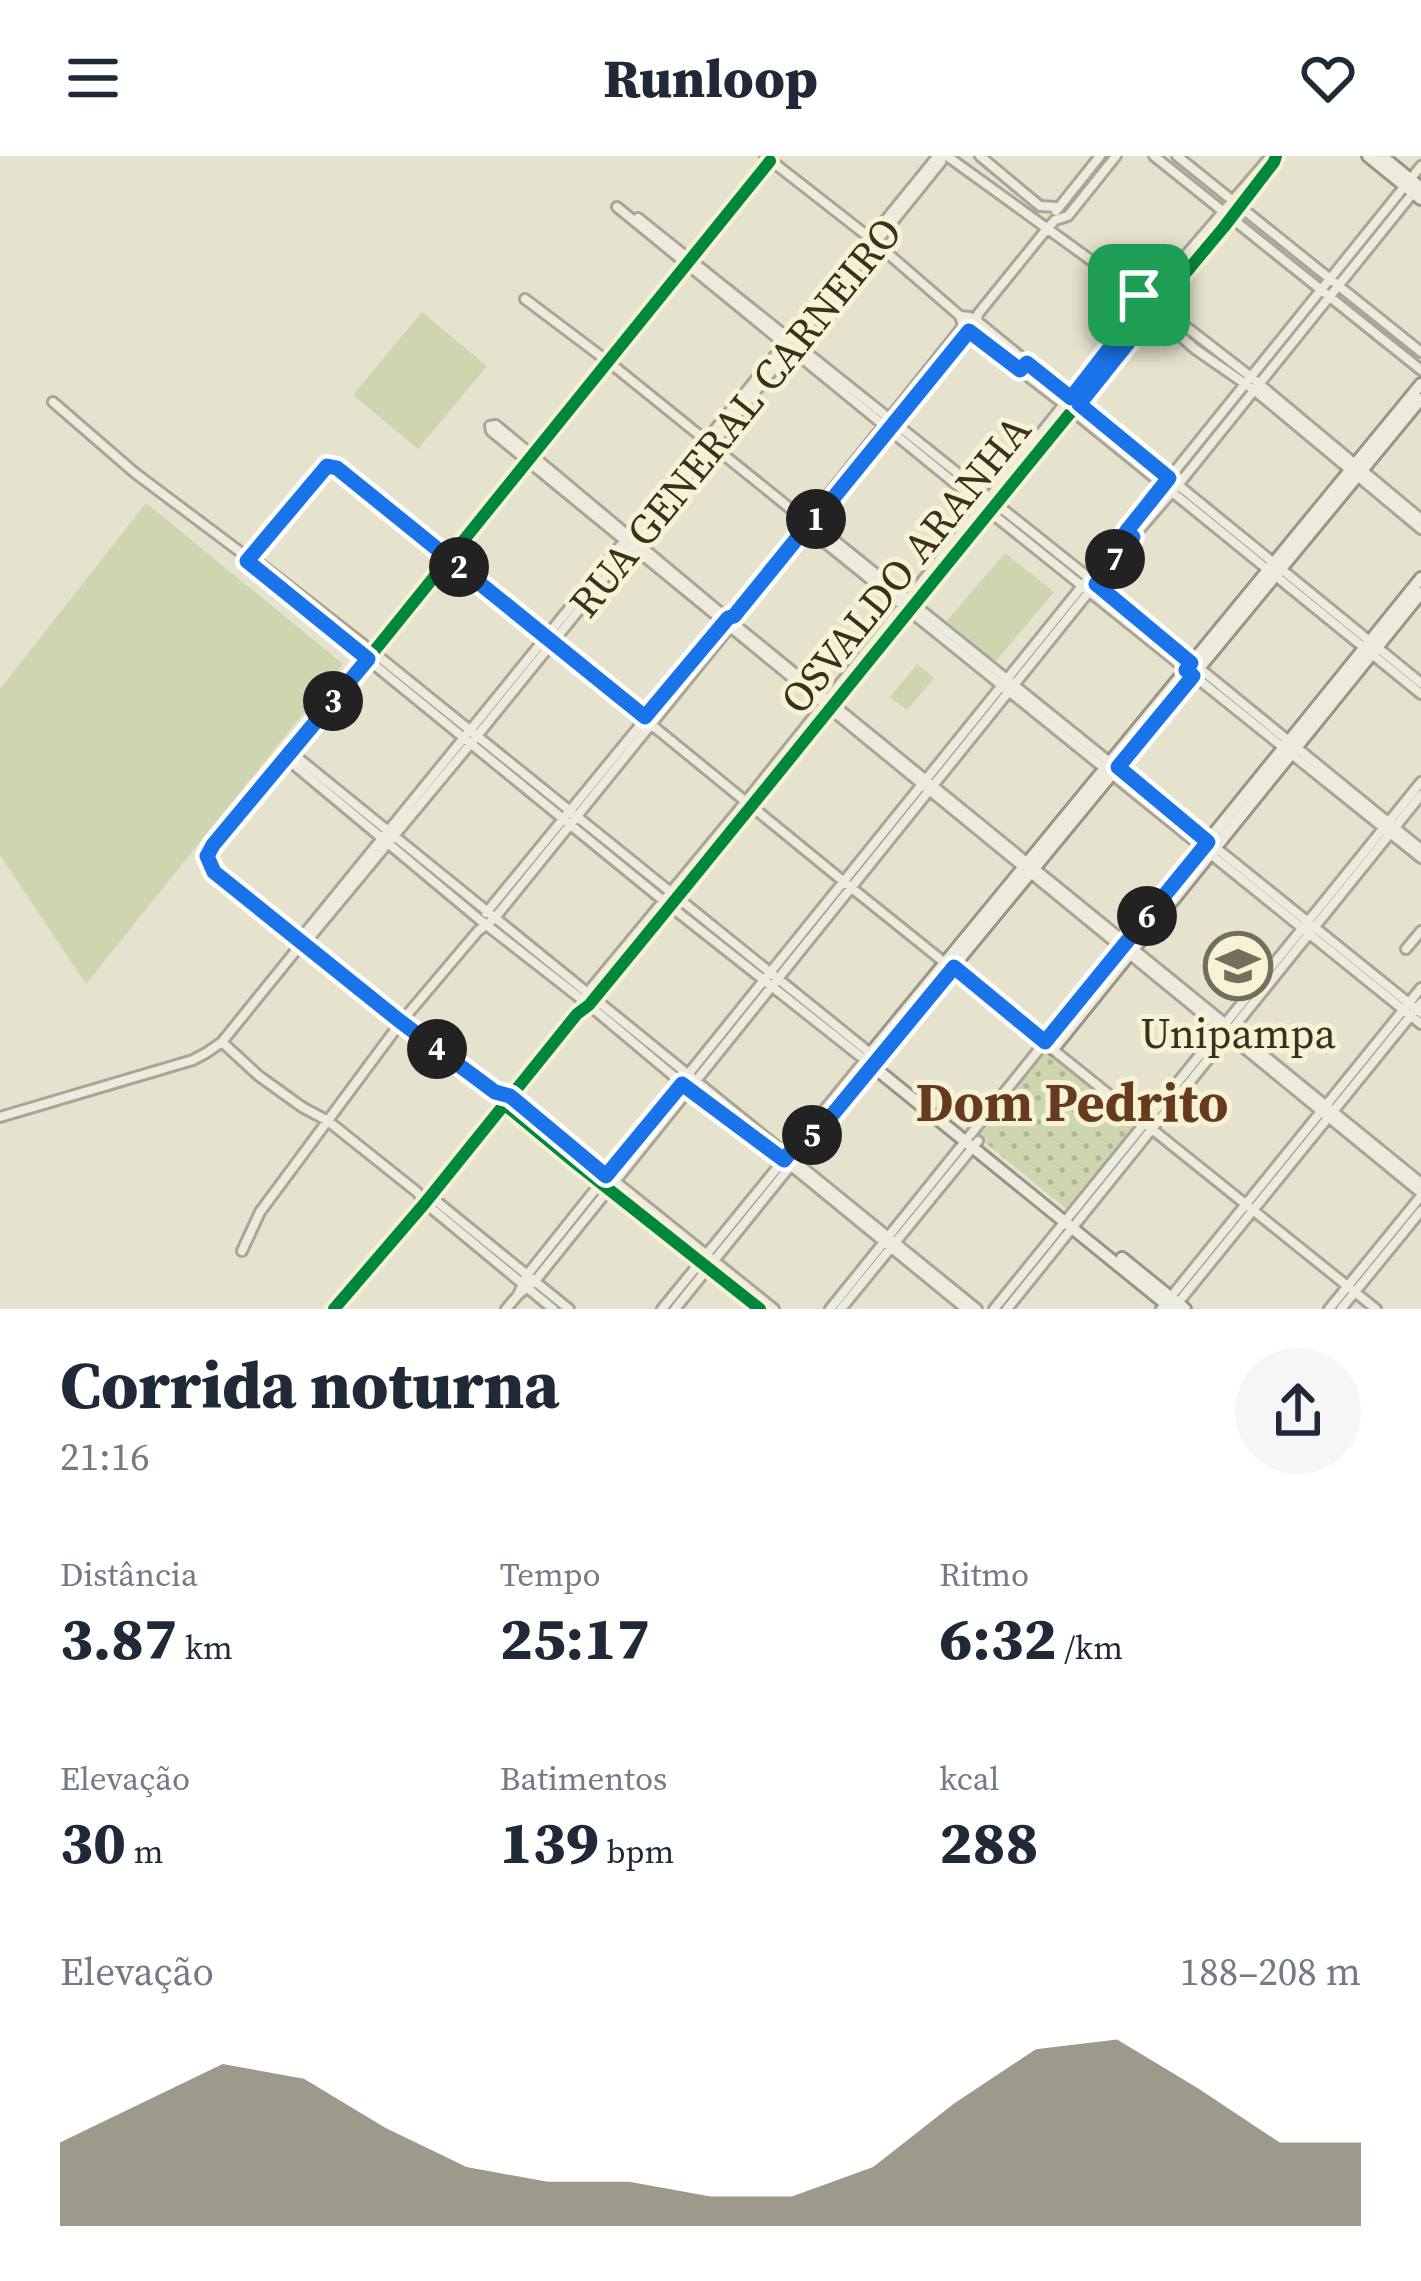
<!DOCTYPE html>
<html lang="pt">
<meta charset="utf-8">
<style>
:root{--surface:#fff;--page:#f6f6f7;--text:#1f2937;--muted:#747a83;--accent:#756e5b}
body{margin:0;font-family:"Source Serif 4",serif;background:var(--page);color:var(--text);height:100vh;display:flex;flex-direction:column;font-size:45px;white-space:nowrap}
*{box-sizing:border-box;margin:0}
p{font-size:39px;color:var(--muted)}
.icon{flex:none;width:66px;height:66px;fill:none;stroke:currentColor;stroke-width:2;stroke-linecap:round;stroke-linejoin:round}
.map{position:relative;height:1153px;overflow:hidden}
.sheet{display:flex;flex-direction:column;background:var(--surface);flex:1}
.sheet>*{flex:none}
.pin{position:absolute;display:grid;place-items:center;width:102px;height:102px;color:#fff;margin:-51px;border-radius:24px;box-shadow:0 6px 18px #0006}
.km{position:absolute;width:60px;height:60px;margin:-30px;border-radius:50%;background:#222;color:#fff;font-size:33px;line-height:60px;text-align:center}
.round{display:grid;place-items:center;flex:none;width:126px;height:126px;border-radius:63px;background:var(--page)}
.headline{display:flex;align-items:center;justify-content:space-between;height:204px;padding:0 60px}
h1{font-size:66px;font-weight:800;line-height:90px}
.stats{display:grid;grid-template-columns:repeat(3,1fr);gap:18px;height:204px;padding:12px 60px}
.stats div{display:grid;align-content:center}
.stats b{font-size:60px;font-weight:800}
.stats small{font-size:33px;font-weight:400}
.stats p{font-size:33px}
.chart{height:336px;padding:24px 60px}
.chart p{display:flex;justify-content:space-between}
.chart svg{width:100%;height:216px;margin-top:12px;fill:var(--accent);opacity:.7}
header{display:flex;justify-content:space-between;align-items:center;height:156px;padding:0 60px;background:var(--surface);font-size:54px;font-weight:800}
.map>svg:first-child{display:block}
.grass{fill:#ced6af}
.park{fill:url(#park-dots)}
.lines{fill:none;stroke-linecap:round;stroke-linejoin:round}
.street-casing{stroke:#aaa696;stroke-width:14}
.secondary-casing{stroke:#9a9686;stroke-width:16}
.street{stroke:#edeade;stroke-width:8}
.secondary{stroke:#edeade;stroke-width:10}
.cycleway-casing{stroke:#f6f2d3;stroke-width:20}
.cycleway{stroke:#00873e;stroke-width:12}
.route-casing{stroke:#fff;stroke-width:24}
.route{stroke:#1a73e8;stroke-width:15}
.labels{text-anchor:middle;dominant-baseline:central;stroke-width:10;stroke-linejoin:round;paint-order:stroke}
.street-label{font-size:42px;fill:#39301e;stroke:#f6f2d3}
.poi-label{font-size:42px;fill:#39301e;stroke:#f6f2d3}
.district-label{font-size:54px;font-weight:bold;fill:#663a1c;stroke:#f6f2d3}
</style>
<header><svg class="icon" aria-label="menu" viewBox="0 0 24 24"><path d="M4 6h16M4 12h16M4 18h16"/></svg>Runloop<svg class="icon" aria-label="heart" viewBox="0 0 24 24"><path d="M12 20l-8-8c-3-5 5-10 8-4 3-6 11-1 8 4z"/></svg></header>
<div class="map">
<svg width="1421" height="1153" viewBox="0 0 1421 1153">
<defs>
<pattern id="park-dots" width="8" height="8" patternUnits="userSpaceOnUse" patternTransform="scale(3)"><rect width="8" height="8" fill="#ced6af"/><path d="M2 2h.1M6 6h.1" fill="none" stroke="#b2b896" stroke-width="1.8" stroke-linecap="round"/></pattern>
</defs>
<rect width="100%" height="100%" fill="#e5e2cd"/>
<path class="grass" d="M422,156l65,54 -69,83 -65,-54z
M146,347l197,161 -257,320 -86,-129v-166z
M1005,397l49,39 -59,70 -49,-40z
M917,508l17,14 -27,32 -17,-13z"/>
<path class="park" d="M1045,893l93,77 -69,85 -93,-76z"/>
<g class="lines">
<g class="street-casing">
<path id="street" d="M765,0l105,82 90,78 3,10 102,79 356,289
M947,0l192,139 10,3 102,79 170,142
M980,0l60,50 17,1
M1154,0l267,214
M1177,0l244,196
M617,51l373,305 431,346
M1056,55l44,-55
M638,62l451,360 332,271
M525,143l85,64 192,155 11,5 608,490
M1152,155l43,38 59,41 167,139
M960,160l10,1 7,4 444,362
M53,246l82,71 108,81 4,7 423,345 195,154 -203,249
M490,270l1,5 930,762
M490,270l6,-1 237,198 688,560
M802,362l6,11 613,495
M809,363l155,-194
M250,400l123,96 497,401
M247,405l80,-95 10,2 506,413 533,428
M292,597l685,556
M287,603l193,161 109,85 100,84 95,71 182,149
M486,757l238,-290
M302,791l175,-211 464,-574 1,-6
M1406,793l15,-18
M581,853l1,-10 6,-7 159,-192 402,-502 122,-142
M222,886l37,34 43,31 26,14 89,71 8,11 128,106
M509,940l265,213
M0,961l193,-57 13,-7 16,-11 72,-89 11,-20 631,-775 6,-2
M430,1040l139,113
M242,1095l18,-39 141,-190 77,-91 16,-12 239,-296 1,-7 243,-295 1,-7 68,-84 9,-10 13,-4 48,-60
M519,1138l16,-13 598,-744 45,-52 235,-292
M1178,1147l243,-300
M334,1153l91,-106 152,-189 12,-9c213,-258 420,-522 635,-778l50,-65 2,-6
M506,1153l12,-14 9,-20 79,-99 815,-1010
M675,1153l197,-244
M760,1153l-187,-148 -69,-57 -9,-12 -197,-150 -85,-70 -6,-15 6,-12 74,-86 483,-598
M830,1153l215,-267
M841,1153l137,-168
M994,1153l427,-527
M1007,1153l414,-514
M1161,1153l260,-321
M1329,1153l92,-113
M1341,1153l80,-98"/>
</g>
<g class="secondary-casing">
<path id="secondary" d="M1368,0l53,43
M1382,0l39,32
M1045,886l376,-464
M1053,893l368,-456
M872,909l549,-666
M1122,1102l63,51
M1172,1153l-307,-249 556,-676"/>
</g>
<use href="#street" class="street"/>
<use href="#secondary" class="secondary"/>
<g class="cycleway-casing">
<path id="cycleway" d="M334,1153l91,-106 152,-189 12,-9c213,-258 420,-522 635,-778l50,-65 2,-6
M760,1153l-187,-148 -69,-57 -9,-12 -197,-150 -85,-70 -6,-15 6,-12 74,-86 483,-598"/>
</g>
<use href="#cycleway" class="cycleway"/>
</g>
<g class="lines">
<g class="route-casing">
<path id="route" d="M1139,139l19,10 -79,99 90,74 -43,54 7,5 -37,47 95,79 -5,7 7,6 -75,91 90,75 -163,200 -91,-75 -140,170 -7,-6 -23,29 -102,-76 -76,92 -96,-80 -15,-4 -94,-70 -187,-150 -7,-16 6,-11 155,-186 -121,-98 80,-95 10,2 308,249 83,-99 6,-2 69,-85 10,-8 156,-192 51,39 7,-7 44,35 73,-94z"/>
</g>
<use href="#route" class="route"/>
</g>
<defs>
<g id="university-ring" transform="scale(3.45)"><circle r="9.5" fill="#f6f2d3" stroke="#756e5b" stroke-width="1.5"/><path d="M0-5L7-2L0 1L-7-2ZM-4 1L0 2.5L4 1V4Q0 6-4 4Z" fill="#756e5b"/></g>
</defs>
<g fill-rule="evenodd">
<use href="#university-ring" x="1238" y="810"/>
</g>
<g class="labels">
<g class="street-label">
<text transform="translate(735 261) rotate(-51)">RUA GENERAL CARNEIRO</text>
<text transform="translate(905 408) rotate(-51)">OSVALDO ARANHA</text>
</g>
<g class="poi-label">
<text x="1238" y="877">Unipampa</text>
</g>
<g class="district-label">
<text x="1072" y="946">Dom Pedrito</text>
</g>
</g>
</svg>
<div class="pin" style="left:1139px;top:139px;background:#1e9e55"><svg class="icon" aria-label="arrive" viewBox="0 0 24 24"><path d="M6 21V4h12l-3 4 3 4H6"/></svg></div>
<b class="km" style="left:816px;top:363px">1</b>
<b class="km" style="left:459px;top:411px">2</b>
<b class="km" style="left:333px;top:545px">3</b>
<b class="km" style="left:437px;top:893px">4</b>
<b class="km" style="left:812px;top:979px">5</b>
<b class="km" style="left:1147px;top:760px">6</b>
<b class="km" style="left:1115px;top:403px">7</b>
</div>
<section class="sheet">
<div class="headline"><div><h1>Corrida noturna</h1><p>21:16</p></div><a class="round"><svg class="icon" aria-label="share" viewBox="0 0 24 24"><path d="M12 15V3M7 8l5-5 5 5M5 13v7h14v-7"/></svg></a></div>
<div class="stats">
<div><p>Distância</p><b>3.87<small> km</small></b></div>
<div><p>Tempo</p><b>25:17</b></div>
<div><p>Ritmo</p><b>6:32<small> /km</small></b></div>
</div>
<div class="stats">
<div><p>Elevação</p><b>30<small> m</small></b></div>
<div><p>Batimentos</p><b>139<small> bpm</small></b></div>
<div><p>kcal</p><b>288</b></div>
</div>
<div class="chart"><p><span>Elevação</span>188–208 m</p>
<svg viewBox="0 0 160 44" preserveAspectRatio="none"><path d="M0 44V27L10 19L20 11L30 14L40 24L50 32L60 35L70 35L80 38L90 38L100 32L110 19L120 8L130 6L140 16L150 27L160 27V44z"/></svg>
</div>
</section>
